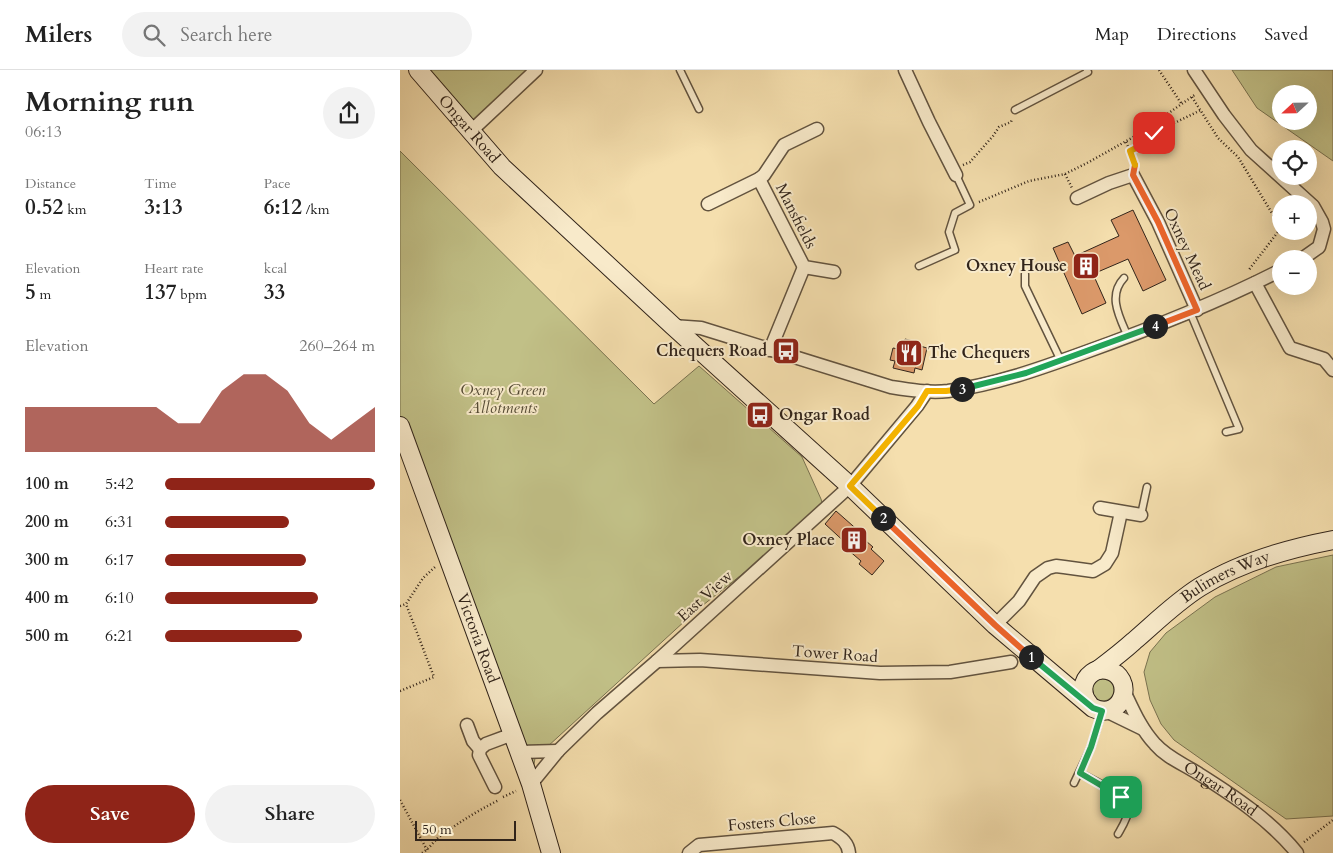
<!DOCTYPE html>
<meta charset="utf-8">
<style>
:root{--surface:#fff;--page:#f2f2f2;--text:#222;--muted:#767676;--line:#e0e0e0;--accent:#8f2418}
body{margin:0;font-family:Cardo,serif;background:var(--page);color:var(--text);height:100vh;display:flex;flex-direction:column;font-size:19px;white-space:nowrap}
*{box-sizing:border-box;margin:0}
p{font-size:16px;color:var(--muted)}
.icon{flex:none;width:28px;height:28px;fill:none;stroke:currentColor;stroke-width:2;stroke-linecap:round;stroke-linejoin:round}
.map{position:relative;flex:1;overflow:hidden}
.details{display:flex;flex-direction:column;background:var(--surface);width:400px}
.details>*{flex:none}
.needle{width:32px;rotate:248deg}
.tools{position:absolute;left:872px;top:15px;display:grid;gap:10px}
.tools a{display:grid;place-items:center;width:45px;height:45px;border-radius:50%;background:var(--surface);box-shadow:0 5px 20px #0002;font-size:25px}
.scale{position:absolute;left:15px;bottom:12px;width:101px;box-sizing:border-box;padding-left:5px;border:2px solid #31241a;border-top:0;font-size:14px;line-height:18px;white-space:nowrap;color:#31241a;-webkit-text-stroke:4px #f8eaca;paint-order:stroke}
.pin{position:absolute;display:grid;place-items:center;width:42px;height:42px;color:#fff;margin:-21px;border-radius:10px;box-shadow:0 2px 8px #0006}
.km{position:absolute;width:25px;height:25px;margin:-12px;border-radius:50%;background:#222;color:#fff;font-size:14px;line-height:25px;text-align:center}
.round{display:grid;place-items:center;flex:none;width:52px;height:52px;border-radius:26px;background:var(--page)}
.summary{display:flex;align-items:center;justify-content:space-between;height:85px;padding:0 25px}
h1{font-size:28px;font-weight:600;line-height:38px}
.figures{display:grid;grid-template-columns:repeat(3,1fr);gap:8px;height:85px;padding:5px 25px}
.figures div{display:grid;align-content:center}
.figures b{font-size:21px;font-weight:600}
.figures small{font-size:14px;font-weight:400}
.figures p{font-size:14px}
.chart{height:140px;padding:10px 25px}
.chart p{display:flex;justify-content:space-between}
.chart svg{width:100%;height:90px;margin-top:5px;fill:var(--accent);opacity:.7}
.button{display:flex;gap:10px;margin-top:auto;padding:10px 25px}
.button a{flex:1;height:58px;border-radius:30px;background:var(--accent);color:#fff;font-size:20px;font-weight:600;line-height:58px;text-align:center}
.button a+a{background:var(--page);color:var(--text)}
ul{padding:0 25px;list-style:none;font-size:16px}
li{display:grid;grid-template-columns:80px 60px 1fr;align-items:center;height:38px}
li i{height:12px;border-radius:6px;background:var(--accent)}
header{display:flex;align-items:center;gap:30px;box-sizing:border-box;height:70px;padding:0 25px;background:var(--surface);border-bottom:1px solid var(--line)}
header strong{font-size:24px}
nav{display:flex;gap:28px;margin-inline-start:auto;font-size:18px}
.search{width:350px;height:45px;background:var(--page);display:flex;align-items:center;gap:12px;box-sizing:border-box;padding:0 18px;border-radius:28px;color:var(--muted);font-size:19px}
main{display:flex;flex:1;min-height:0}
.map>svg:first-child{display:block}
.green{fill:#c1c087;stroke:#797250;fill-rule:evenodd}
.building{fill:#db996a;stroke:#31241a}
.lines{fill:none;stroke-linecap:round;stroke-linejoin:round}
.lane-casing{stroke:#62533f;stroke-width:9}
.street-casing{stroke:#62533f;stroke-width:15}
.secondary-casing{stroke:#31241a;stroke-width:20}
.path{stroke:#31241a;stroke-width:2.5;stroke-dasharray:1 2.5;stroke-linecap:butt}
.lane{stroke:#f8eaca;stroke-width:6}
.street{stroke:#f8eaca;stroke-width:12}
.secondary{stroke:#f8eaca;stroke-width:18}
.split-1-casing{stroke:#fff;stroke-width:10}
.split-2-casing{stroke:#fff;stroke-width:10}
.split-3-casing{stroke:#fff;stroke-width:10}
.split-4-casing{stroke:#fff;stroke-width:10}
.split-5-casing{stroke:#fff;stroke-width:10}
.split-6-casing{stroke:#fff;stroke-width:10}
.split-1{stroke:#22a559;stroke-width:6}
.split-2{stroke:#f0652b;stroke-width:6}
.split-3{stroke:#f5b400;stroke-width:6}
.split-4{stroke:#22a559;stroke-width:6}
.split-5{stroke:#f0652b;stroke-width:6}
.split-6{stroke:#f5b400;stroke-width:6}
.labels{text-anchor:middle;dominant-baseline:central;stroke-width:4;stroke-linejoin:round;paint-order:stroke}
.street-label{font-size:16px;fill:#31241a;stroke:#f8eaca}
.poi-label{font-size:16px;font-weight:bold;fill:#31241a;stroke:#f8eaca;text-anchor:end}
.park-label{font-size:16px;font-style:italic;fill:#554b35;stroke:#f8eaca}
</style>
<header>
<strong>Milers</strong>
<div class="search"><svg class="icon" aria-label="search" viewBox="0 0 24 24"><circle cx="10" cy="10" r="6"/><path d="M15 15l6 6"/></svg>Search here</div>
<nav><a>Map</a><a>Directions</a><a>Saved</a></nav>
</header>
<main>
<section class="details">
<div class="summary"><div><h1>Morning run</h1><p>06:13</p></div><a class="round"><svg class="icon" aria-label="share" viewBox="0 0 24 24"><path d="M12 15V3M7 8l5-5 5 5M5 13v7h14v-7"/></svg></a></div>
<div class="figures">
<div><p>Distance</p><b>0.52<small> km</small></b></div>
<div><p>Time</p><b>3:13</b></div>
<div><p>Pace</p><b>6:12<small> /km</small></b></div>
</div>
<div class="figures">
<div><p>Elevation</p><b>5<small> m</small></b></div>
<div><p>Heart rate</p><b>137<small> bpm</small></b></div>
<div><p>kcal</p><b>33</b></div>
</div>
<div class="chart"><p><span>Elevation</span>260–264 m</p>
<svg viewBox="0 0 160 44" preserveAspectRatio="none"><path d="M0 44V22L10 22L20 22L30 22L40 22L50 22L60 22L70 30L80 30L90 14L100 6L110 6L120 14L130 30L140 38L150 30L160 22V44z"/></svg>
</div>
<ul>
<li><b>100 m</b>5:42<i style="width:100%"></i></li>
<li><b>200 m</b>6:31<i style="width:59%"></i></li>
<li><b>300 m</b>6:17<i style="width:67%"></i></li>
<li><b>400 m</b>6:10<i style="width:73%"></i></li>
<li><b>500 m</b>6:21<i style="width:65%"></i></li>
</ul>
<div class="button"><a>Save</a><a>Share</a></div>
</section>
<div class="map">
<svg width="933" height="783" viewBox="0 0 933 783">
<rect width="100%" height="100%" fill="#f5dfae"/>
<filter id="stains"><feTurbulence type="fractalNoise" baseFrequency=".004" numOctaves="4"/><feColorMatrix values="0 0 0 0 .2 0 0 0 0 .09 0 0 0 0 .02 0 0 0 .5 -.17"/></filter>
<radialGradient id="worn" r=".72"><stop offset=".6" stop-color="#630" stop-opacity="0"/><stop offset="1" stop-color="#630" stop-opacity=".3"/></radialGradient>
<path class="green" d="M25,0h103l-57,57z
M832,0h101v91l-76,-53zM881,24h28v27h-28z
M0,81l254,253 45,-38 103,91 19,42 3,11 -126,99 -163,149 -4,26 -131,-358z
M933,485v261l-47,3 -112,-79 -13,-16 -11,-24 -6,-28 6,-20 16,-19 49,-36 61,-30z
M692 620a11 11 0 1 1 22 0a11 11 0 1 1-22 0Z"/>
<path class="building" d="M733,140l33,70 -23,11 -15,-32 -35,15 13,29 -24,11 -29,-66 15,-6 7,14 44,-20 -8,-16z
M505,269l16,4 -1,3 7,2 -5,22 -7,-2 -1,5 -21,-5 2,-7 -5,-1 3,-12 10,2z
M436,441l25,22 -2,2 14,12 -2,2 13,12 -12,14 -13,-11 2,-3 -14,-12 2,-3 -24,-22z"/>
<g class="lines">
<g class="lane-casing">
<path id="lane" d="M280,0l19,39
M615,40l73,-38 -1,-2
M519,196l36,-16 -6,-18 6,-19 15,-8 -14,-30
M625,204v12l36,75
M724,208c-17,18 -4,40 4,59
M790,242l49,117 -13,3
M741,445l6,-28
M680,703c9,5 48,23 49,34 0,9 -7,20 -11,27
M674,713l17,-36 11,-35"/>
</g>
<g class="street-casing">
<g id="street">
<path d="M505,0l24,52 27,53"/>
<path d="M794,0l30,45 27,35 62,56 9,16 2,7 -5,18 -17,12"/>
<path d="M70,62l66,-62"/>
<path d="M359,109l5,-4 20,-30 33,-16"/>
<path d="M677,128l32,-15 24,-8 25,47 39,88"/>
<path d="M308,134l51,-25 45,88 30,5"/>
<path d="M855,213l35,65 34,11 9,11"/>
<path d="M273,256l28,2 190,59c19,3 38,6 57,4 46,-6 91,-22 135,-38 67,-24 134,-50 198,-83"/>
<path d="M370,280l34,-83"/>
<path d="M700,438l41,7"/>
<path d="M595,555l24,-24 16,-24 13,-9 8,-2 8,1 29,4 12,-7 7,-11 9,-41"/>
<path d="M257,591l43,-1 180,13 70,-1 61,-10"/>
<path id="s1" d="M724,621c9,19 17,38 31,53 12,14 29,20 44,30 35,22 71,46 98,79"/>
<path d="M706,641l37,18"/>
<path d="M67,655l6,16 7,8"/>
<path d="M120,682l38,-1"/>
<path d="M131,714l27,-33 39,-38 60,-52 193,-175 67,-80 10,-15"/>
<path d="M95,717l-16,-32 1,-6 6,-5 27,-10"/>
<path d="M289,783l10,-8 134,-12c9,5 15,10 16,20"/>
</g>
</g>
<g class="secondary-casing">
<g id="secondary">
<path id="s2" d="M18,0l84,97 171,159 177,160 145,139 98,83c31,14 43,-32 14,-38 -5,-1 -11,0 -15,3 -11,8 -11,22 -3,31"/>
<path id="s3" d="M0,356l131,358 20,69"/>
<path id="s4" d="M698,600c12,-9 25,-19 36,-29 21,-18 42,-39 66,-54 40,-25 86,-38 133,-47"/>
</g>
</g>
<path class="path" d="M759,0l22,33
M792,27l26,41 20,19 43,71 -33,43
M726,72l4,9
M735,94l-5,-13 12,-6 12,-12 47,-23
M563,95l7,-3 23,-26 6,-9 12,-5 1,-3
M665,104l7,14
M579,132l50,-21 36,-7 24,-12 48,-27 59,-41
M0,536l6,-2 17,-26 12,-11
M0,621l34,-14 -28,-73
M103,727l13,-6
M0,730l27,50
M904,772l29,-22
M22,783c7,-4 11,-11 17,-16 19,-14 38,-26 60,-37"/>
<use href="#lane" class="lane"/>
<use href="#street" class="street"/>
<use href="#secondary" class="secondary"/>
</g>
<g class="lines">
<g class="split-1-casing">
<path id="split-1" d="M631,587l62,51 9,3 -11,36 -11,26 41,24"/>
</g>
<g class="split-2-casing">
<path id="split-2" d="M483,448l112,107 36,32"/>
</g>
<g class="split-3-casing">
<path id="split-3" d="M483,448l-33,-32 68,-80 9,-15h19l16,-2"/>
</g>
<g class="split-4-casing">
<path id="split-4" d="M562,319l64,-16 129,-47"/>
</g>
<g class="split-5-casing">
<path id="split-5" d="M735,95l-2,10 25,47 39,88 -42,16"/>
</g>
<g class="split-6-casing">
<path id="split-6" d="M735,95l-5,-14 12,-6 12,-12"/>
</g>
<use href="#split-1" class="split-1"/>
<use href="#split-2" class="split-2"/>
<use href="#split-3" class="split-3"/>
<use href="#split-4" class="split-4"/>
<use href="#split-5" class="split-5"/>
<use href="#split-6" class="split-6"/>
</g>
<defs>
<g id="building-square" transform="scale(1.4375)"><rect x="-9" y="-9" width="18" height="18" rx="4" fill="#8f2418" stroke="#f8eaca"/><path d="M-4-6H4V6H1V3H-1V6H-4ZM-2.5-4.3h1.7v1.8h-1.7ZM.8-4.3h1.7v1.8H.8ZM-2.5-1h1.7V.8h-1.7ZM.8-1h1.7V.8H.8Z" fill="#fff"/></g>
<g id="bus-square" transform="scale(1.4375)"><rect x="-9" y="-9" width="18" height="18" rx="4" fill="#8f2418" stroke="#f8eaca"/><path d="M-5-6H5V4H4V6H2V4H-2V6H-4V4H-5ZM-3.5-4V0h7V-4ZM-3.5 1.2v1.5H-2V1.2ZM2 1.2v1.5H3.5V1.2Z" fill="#fff"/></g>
<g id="restaurant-square" transform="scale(1.4375)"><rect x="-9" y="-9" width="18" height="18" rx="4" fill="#8f2418" stroke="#f8eaca"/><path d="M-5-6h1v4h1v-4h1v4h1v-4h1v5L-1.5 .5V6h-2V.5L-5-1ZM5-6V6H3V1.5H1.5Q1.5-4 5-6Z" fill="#fff"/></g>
</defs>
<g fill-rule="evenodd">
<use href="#building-square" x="686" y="196"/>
<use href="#bus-square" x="386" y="281"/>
<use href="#restaurant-square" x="509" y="283"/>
<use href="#bus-square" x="360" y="345"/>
<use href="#building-square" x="454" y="470"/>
</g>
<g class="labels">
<g class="street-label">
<text stroke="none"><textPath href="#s2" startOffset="78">Ongar Road</textPath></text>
<text transform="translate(396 146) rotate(63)">Mansfields</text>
<text transform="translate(787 179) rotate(65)">Oxney Mead</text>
<text stroke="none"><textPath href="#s4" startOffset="159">Bulimers Way</textPath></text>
<text transform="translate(305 526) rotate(-42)">East View</text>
<text stroke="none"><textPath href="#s3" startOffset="226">Victoria Road</textPath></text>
<text transform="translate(435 584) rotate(4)">Tower Road</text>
<text stroke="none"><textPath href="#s1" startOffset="141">Ongar Road</textPath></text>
<text transform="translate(372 752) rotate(-5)">Fosters Close</text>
</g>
<g class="poi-label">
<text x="667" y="196">Oxney House</text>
<text x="367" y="281">Chequers Road</text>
<text x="528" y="283" text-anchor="start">The Chequers</text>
<text x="379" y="345" text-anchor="start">Ongar Road</text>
<text x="435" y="470">Oxney Place</text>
</g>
<g class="park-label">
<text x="103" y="320">Oxney Green<tspan x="103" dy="18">Allotments</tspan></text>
</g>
</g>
<rect width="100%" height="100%" filter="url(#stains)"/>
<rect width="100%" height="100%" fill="url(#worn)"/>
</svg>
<div class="tools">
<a><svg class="needle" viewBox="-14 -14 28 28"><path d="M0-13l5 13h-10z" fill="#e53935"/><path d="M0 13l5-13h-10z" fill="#767676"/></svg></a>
<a><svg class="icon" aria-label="locate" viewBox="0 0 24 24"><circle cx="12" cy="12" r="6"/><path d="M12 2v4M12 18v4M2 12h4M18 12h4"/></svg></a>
<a>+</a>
<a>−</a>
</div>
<div class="scale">50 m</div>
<div class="pin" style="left:721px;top:727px;background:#1e9e55"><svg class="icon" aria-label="arrive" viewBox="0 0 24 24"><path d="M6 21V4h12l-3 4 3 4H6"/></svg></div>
<div class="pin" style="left:754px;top:63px;background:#d93025"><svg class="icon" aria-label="check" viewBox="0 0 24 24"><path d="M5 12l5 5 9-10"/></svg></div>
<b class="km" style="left:631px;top:587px">1</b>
<b class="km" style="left:483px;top:448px">2</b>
<b class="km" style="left:562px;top:319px">3</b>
<b class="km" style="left:755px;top:256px">4</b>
</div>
</main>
